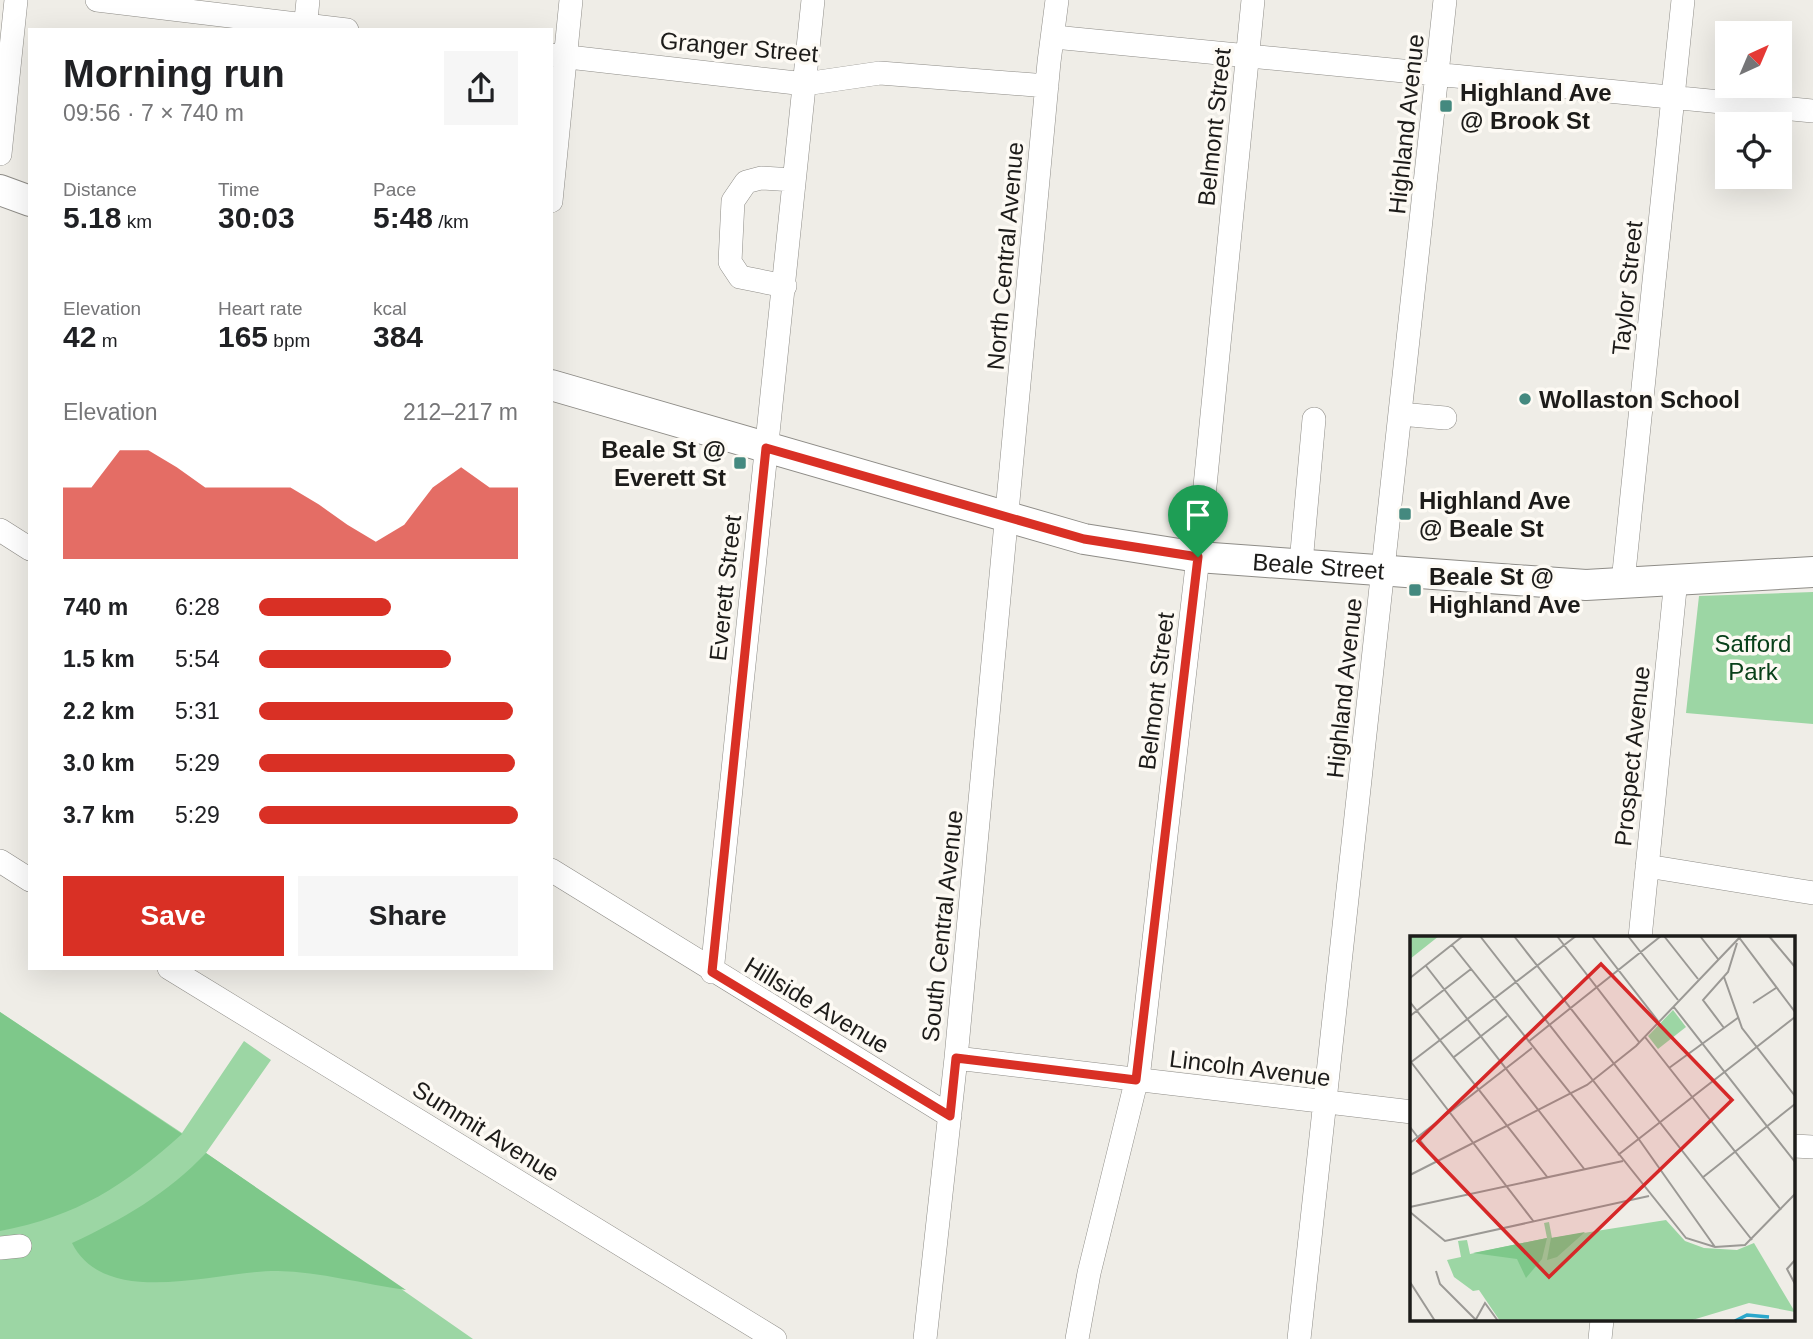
<!DOCTYPE html>
<meta charset="utf-8">
<style>
:root{--surface:#fff;--page:#f6f6f6;--text:#202124;--muted:#757577;--accent:#d93025}
body{margin:0;font-family:Arial,sans-serif;background:var(--page);color:var(--text);height:100vh;display:flex;flex-direction:column;font-size:26px;white-space:nowrap}
*{box-sizing:border-box;margin:0}
p{font-size:23px;color:var(--muted)}
.icon{flex:none;width:38px;height:38px;fill:none;stroke:currentColor;stroke-width:2;stroke-linecap:round;stroke-linejoin:round}
.map{position:relative;flex:1;overflow:hidden}
.side{position:absolute;left:28px;top:28px;width:525px;height:942px;display:flex;flex-direction:column;background:var(--surface);border-radius:0px;box-shadow:0 7px 28px #0002}
.side>*{flex:none}
.needle{width:46px;rotate:44deg}
.fabs{position:absolute;left:1715px;top:21px;display:grid;gap:14px}
.fabs a{display:grid;place-items:center;width:77px;height:77px;border-radius:0px;background:var(--surface);box-shadow:0 7px 28px #0002;font-size:35px}
.pin{position:absolute;display:grid;place-items:center;width:60px;height:60px;color:#fff;margin:-72px -30px;border-radius:50% 50% 50% 0;rotate:-45deg;box-shadow:0 0 7px #0007}
.pin .icon{rotate:45deg}
.round{display:grid;place-items:center;flex:none;width:74px;height:74px;border-radius:0px;background:var(--page)}
.summary{display:flex;align-items:center;justify-content:space-between;height:119px;padding:0 35px}
h1{font-size:38px;font-weight:700;line-height:52px}
.figures{display:grid;grid-template-columns:repeat(3,1fr);gap:10px;height:119px;padding:7px 35px}
.figures div{display:grid;align-content:center}
.figures b{font-size:30px;font-weight:700}
.figures small{font-size:19px;font-weight:400}
.figures p{font-size:19px}
.chart{height:196px;padding:14px 35px}
.chart p{display:flex;justify-content:space-between}
.chart svg{width:100%;height:126px;margin-top:7px;fill:var(--accent);opacity:.7}
.cta{display:flex;gap:14px;margin-top:auto;padding:14px 35px}
.cta a{flex:1;height:80px;border-radius:0px;background:var(--accent);color:#fff;font-size:28px;font-weight:700;line-height:80px;text-align:center}
.cta a+a{background:var(--page);color:var(--text)}
ul{padding:0 35px;list-style:none;font-size:23px}
li{display:grid;grid-template-columns:112px 84px 1fr;align-items:center;height:52px}
li i{height:18px;border-radius:9px;background:var(--accent)}
.map>svg:first-child{display:block}
.green{fill:#9cd6a4}
.forest{fill:#7ec88a}
.lines{fill:none;stroke-linecap:round;stroke-linejoin:round}
.minor-casing{stroke:#8e8c87;stroke-width:24}
.major-casing{stroke:#8e8c87;stroke-width:32}
.minor{stroke:#fff;stroke-width:23}
.major{stroke:#fff;stroke-width:30}
.route-casing{stroke:#fff;stroke-width:14}
.route{stroke:#d93025;stroke-width:9}
.poi-dot{fill:#44897f;stroke:#fdfaf4;stroke-width:2.5}
.labels{text-anchor:middle;dominant-baseline:central;stroke-width:7;stroke-linejoin:round;paint-order:stroke}
.street-label{font-size:24px;fill:#1d1c1a;stroke:#fdfaf4}
.poi-label{font-size:24px;font-weight:bold;fill:#1d1c1a;stroke:#fdfaf4;text-anchor:start}
.park-label{font-size:24px;fill:#084019;stroke:#fdfaf4}
.inset-river{fill:none;stroke:#2ba7cb;stroke-width:3.5}
.inset-road{fill:none;stroke:#9b9995;stroke-width:2}
.view{fill:#d62828;fill-opacity:0.15;stroke:#d62828;stroke-width:3.5}
.inset-edge{fill:none;stroke:#1d1c1a;stroke-width:3.5}
</style>
<div class="map">
<svg width="1813" height="1339" viewBox="0 0 1813 1339">
<rect width="100%" height="100%" fill="#efede7"/>
<path class="green" d="M1813,592v132l-127,-11 13,-117z
M0,1012l182,121 62,-92 27,19 -65,93 267,186h-473z"/>
<path class="forest" d="M0,1012l182,122c-58,52 -104,82 -182,97z
M206,1153l200,137c-42,-6 -86,-18 -128,-19 -58,-1 -172,40 -206,-28 50,-23 96,-50 134,-90z"/>
<g class="lines">
<g class="minor-casing">
<path id="minor" d="M97,0l250,30
M305,30l3,-30
M1054,37l759,74
M551,55l254,29 75,-11 167,13
M0,154l16,-154
M551,201l20,-201
M785,286l-45,-9 -10,-15 3,-61 13,-19 15,-4 33,2
M1400,414l45,4
M0,530l30,19
M1301,563l13,-144
M1623,582l60,-582
M0,861l30,19
M1647,866l166,27
M551,870l399,246
M1640,938l36,-359
M169,968l606,371
M712,972l101,-972
M956,1058l456,54
M1794,1146l19,1
M0,1248l20,-2
M925,1339l31,-281 93,-996 8,-62
M1077,1339l12,-66 50,-203 59,-513 55,-557
M1299,1339l146,-1339
M1600,1339l2,-19"/>
</g>
<g class="major-casing">
<g id="major">
<path d="M0,190l30,11"/>
<path id="s1" d="M551,385l533,154 114,18 388,28 227,-13"/>
</g>
</g>
<use href="#minor" class="minor"/>
<use href="#major" class="major"/>
</g>
<g class="lines">
<g class="route-casing">
<path id="route" d="M766,448l318,91 114,18 -62,523 -180,-22 -6,58 -238,-144z"/>
</g>
<use href="#route" class="route"/>
</g>
<g class="poi-dot">
<rect x="1439" y="99" width="14" height="14" rx="3.5"/>
<circle cx="1525" cy="399" r="7"/>
<rect x="733" y="456" width="14" height="14" rx="3.5"/>
<rect x="1398" y="507" width="14" height="14" rx="3.5"/>
<rect x="1408" y="583" width="14" height="14" rx="3.5"/>
</g>
<g class="labels">
<g class="street-label">
<text transform="translate(739 47) rotate(5)">Granger Street</text>
<text transform="translate(1406 124) rotate(-84)">Highland Avenue</text>
<text transform="translate(1214 127) rotate(-84)">Belmont Street</text>
<text transform="translate(1005 256) rotate(-85)">North Central Avenue</text>
<text transform="translate(1627 288) rotate(-84)">Taylor Street</text>
<text stroke="none"><textPath href="#s1" startOffset="791">Beale Street</textPath></text>
<text transform="translate(725 588) rotate(-84)">Everett Street</text>
<text transform="translate(1344 688) rotate(-84)">Highland Avenue</text>
<text transform="translate(1156 691) rotate(-83)">Belmont Street</text>
<text transform="translate(1632 756) rotate(-84)">Prospect Avenue</text>
<text transform="translate(942 926) rotate(-84)">South Central Avenue</text>
<text transform="translate(817 1005) rotate(31)">Hillside Avenue</text>
<text transform="translate(1250 1068) rotate(7)">Lincoln Avenue</text>
<text transform="translate(486 1131) rotate(32)">Summit Avenue</text>
</g>
<g class="poi-label">
<text x="1460" y="92">Highland Ave<tspan x="1460" dy="28">@ Brook St</tspan></text>
<text x="1539" y="399">Wollaston School</text>
<text x="726" y="449" text-anchor="end">Beale St @<tspan x="726" dy="28">Everett St</tspan></text>
<text x="1419" y="500">Highland Ave<tspan x="1419" dy="28">@ Beale St</tspan></text>
<text x="1429" y="576">Beale St @<tspan x="1429" dy="28">Highland Ave</tspan></text>
</g>
<g class="park-label">
<text x="1753" y="643">Safford<tspan x="1753" dy="28">Park</tspan></text>
</g>
</g>
<g transform="translate(1410 936)">
<rect width="385" height="385" fill="#efede7"/>
<path d="M0,0h29l-29,23zM263,74l13,17 -28,22 -10,-13zM256,284l19,21 19,7 33,2 17,-7 41,69 -46,-9 -60,18h-189l-21,-31 -6,1 -19,-14 -7,-17 14,-3 -3,-16 9,-1 3,14 77,-16 -3,-15 5,-1 3,16z" fill="#9cd6a4"/>
<path d="M175,296l-28,25 -10,3 4,-22zM137,302l-5,21 -16,19 -9,-19 -44,-6z" fill="#7ec88a"/>
<path class="inset-river" d="M325,385l12,-6 22,2"/>
<path class="inset-road" d="M70,0l158,202 77,109M104,0l238,304M147,0l82,106M182,0l66,85M218,0l50,64M254,0l34,43M290,0l18,23M328,0l57,76M359,0l26,31M42,9l234,293 29,9 30,-2 50,-51M16,30l159,204M314,41l18,51 53,68M0,42l53,-42M0,66l138,176M343,67l23,-15M263,70l122,156M0,80l61,-47M314,92l-21,-28 25,-28 9,-29M235,101l136,173M118,106l133,-106M44,121l53,-41M1,126l123,160M0,127l166,-127M259,132l70,-51M0,191l26,34M0,207l122,-95M208,219l177,-138M0,239l177,-90 49,-39 105,-110M292,242l93,-74M0,271l213,-46M0,276l35,29 204,-45M385,324l-8,9 8,15M26,335l4,13 35,35M0,346l25,39M65,385l10,-18 13,18"/>
<path class="view" d="M191,28l131,136 -183,177 -131,-136z"/>
<rect width="385" height="385" class="inset-edge"/>
</g>
</svg>
<div class="fabs">
<a><svg class="needle" viewBox="-14 -14 28 28"><path d="M0-13l5 13h-10z" fill="#e53935"/><path d="M0 13l5-13h-10z" fill="#757577"/></svg></a>
<a><svg class="icon" aria-label="locate" viewBox="0 0 24 24"><circle cx="12" cy="12" r="6"/><path d="M12 2v4M12 18v4M2 12h4M18 12h4"/></svg></a>
</div>
<div class="pin" style="left:1198px;top:557px;background:#1e9e55"><svg class="icon" aria-label="arrive" viewBox="0 0 24 24"><path d="M6 21V4h12l-3 4 3 4H6"/></svg></div>
<section class="side">
<div class="summary"><div><h1>Morning run</h1><p>09:56 · 7 × 740 m</p></div><a class="round"><svg class="icon" aria-label="share" viewBox="0 0 24 24"><path d="M12 15V3M7 8l5-5 5 5M5 13v7h14v-7"/></svg></a></div>
<div class="figures">
<div><p>Distance</p><b>5.18<small> km</small></b></div>
<div><p>Time</p><b>30:03</b></div>
<div><p>Pace</p><b>5:48<small> /km</small></b></div>
</div>
<div class="figures">
<div><p>Elevation</p><b>42<small> m</small></b></div>
<div><p>Heart rate</p><b>165<small> bpm</small></b></div>
<div><p>kcal</p><b>384</b></div>
</div>
<div class="chart"><p><span>Elevation</span>212–217 m</p>
<svg viewBox="0 0 160 44" preserveAspectRatio="none"><path d="M0 44V19L10 19L20 6L30 6L40 12L50 19L60 19L70 19L80 19L90 25L100 32L110 38L120 32L130 19L140 12L150 19L160 19V44z"/></svg>
</div>
<ul>
<li><b>740 m</b>6:28<i style="width:51%"></i></li>
<li><b>1.5 km</b>5:54<i style="width:74%"></i></li>
<li><b>2.2 km</b>5:31<i style="width:98%"></i></li>
<li><b>3.0 km</b>5:29<i style="width:99%"></i></li>
<li><b>3.7 km</b>5:29<i style="width:100%"></i></li>
</ul>
<div class="cta"><a>Save</a><a>Share</a></div>
</section>
</div>
